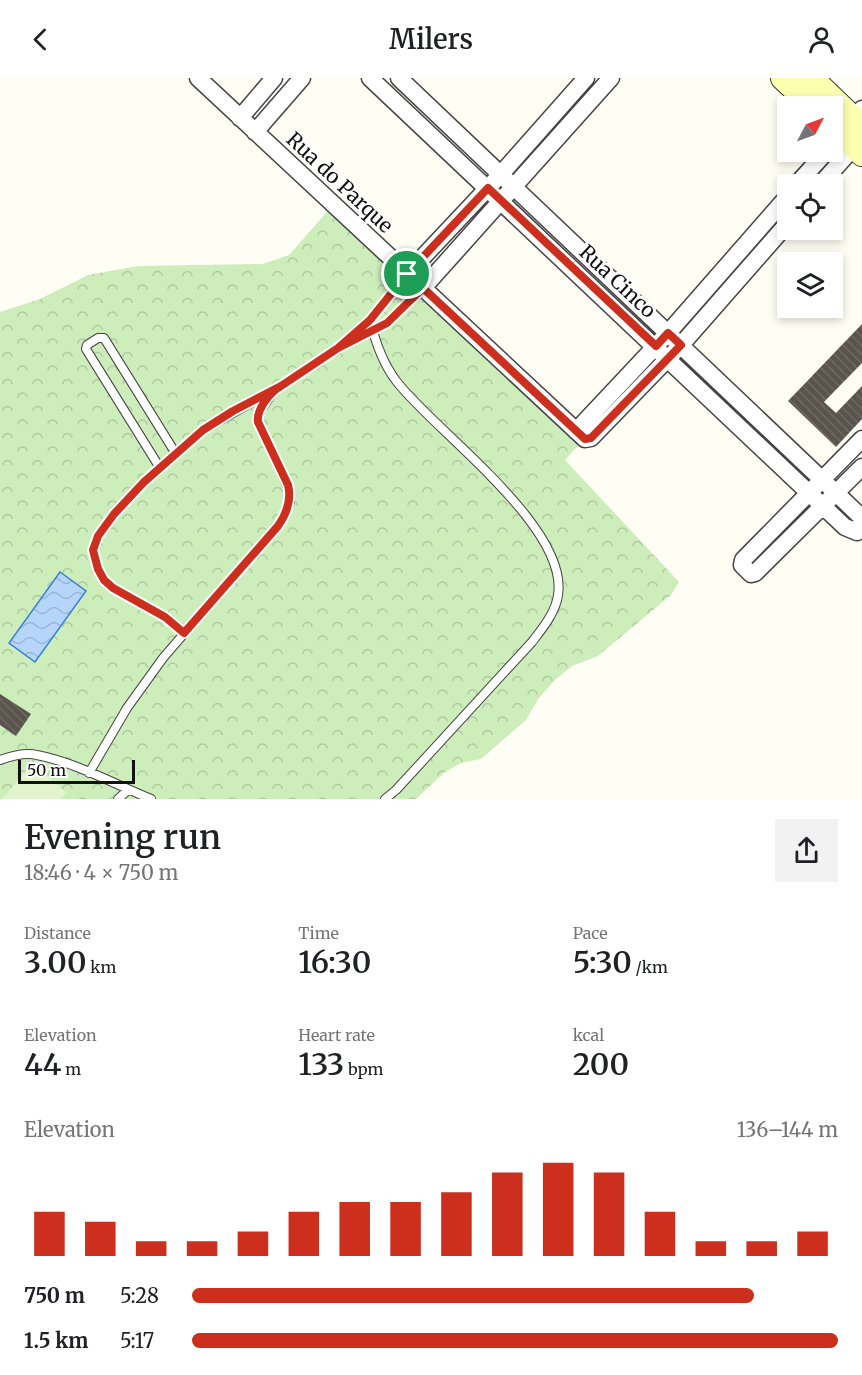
<!DOCTYPE html>
<meta charset="utf-8">
<style>
:root{--surface:#fff;--page:#f2f2f2;--text:#202124;--muted:#757577;--accent:#cc2f1d}
body{margin:0;font-family:Merriweather,serif;background:var(--page);color:var(--text);height:100vh;display:flex;flex-direction:column;font-size:22px;white-space:nowrap}
*{box-sizing:border-box;margin:0}
p{font-size:20px;color:var(--muted)}
.icon{flex:none;width:33px;height:33px;fill:none;stroke:currentColor;stroke-width:2;stroke-linecap:round;stroke-linejoin:round}
.map{position:relative;height:721px;overflow:hidden}
.panel{display:flex;flex-direction:column;background:var(--surface);flex:1}
.panel>*{flex:none}
.needle{width:39px;rotate:49deg}
.buttons{position:absolute;left:777px;top:18px;display:grid;gap:12px}
.buttons a{display:grid;place-items:center;width:66px;height:66px;border-radius:0px;background:var(--surface);box-shadow:0 3px 9px #0003;font-size:30px}
.scale{position:absolute;left:18px;bottom:15px;width:117px;box-sizing:border-box;padding-left:6px;border:3px solid #111;border-top:0;font-size:16px;line-height:21px;white-space:nowrap;color:#111;-webkit-text-stroke:4px #fff;paint-order:stroke}
.pin{position:absolute;display:grid;place-items:center;width:51px;height:51px;color:#fff;margin:-26px;border:3px solid #fff;border-radius:50%;box-shadow:0 2px 6px #0007}
.round{display:grid;place-items:center;flex:none;width:63px;height:63px;border-radius:0px;background:var(--page)}
.summary{display:flex;align-items:center;justify-content:space-between;height:102px;padding:0 24px}
h1{font-size:33px;font-weight:600;line-height:45px}
.stats{display:grid;grid-template-columns:repeat(3,1fr);gap:9px;height:102px;padding:6px 24px}
.stats div{display:grid;align-content:center}
.stats b{font-size:30px;font-weight:600}
.stats small{font-size:16px;font-weight:400}
.stats p{font-size:16px}
.chart{height:168px;padding:12px 24px}
.chart p{display:flex;justify-content:space-between}
.chart svg{width:100%;height:108px;margin-top:6px;stroke:var(--accent);stroke-width:6}
ul{padding:0 24px;list-style:none;font-size:20px}
li{display:grid;grid-template-columns:96px 72px 1fr;align-items:center;height:45px}
li i{height:15px;border-radius:8px;background:var(--accent)}
header{display:flex;justify-content:space-between;align-items:center;height:78px;padding:0 24px;background:var(--surface);font-size:27px;font-weight:600}
.map>svg:first-child{display:block}
.park{fill:url(#park-crowns)}
.pitch{fill:#e1f4cd}
.water{fill:url(#water-waves);stroke:#377fd7;stroke-width:1.5}
.building{fill:url(#building-back-hatch)}
.lines{fill:none;stroke-linecap:round;stroke-linejoin:round}
.lane-casing{stroke:#444;stroke-width:10}
.street-casing{stroke:#444;stroke-width:19}
.secondary-casing{stroke:#333;stroke-width:26}
.lane{stroke:#fff;stroke-width:8}
.street{stroke:#fff;stroke-width:16}
.secondary{stroke:#fcffb0;stroke-width:24}
.route-casing{stroke:#fff;stroke-width:12}
.route{stroke:#cc2f1d;stroke-width:8}
.labels{text-anchor:middle;dominant-baseline:central;stroke-width:6;stroke-linejoin:round;paint-order:stroke}
.street-label{font-size:20px;fill:#111;stroke:#fff}
</style>
<header><svg class="icon" aria-label="back" viewBox="0 0 24 24"><path d="M15 5l-7 7 7 7"/></svg>Milers<svg class="icon" aria-label="person" viewBox="0 0 24 24"><circle cx="12" cy="8" r="4"/><path d="M4 21q1-7 8-7t8 7"/></svg></header>
<div class="map">
<svg width="862" height="721" viewBox="0 0 862 721">
<defs>
<pattern id="park-crowns" width="20" height="18" patternUnits="userSpaceOnUse" patternTransform="scale(1.5)"><rect width="20" height="18" fill="#cdedba"/><path d="M2 6a3 3 0 1 1 6 0M12 15a3 3 0 1 1 6 0" fill="none" stroke="#afca9f"/></pattern>
<pattern id="water-waves" width="16" height="10" patternUnits="userSpaceOnUse" patternTransform="scale(1.5)"><rect width="16" height="10" fill="#b5d6fa"/><path d="M0 5q4-4 8 0t8 0" fill="none" stroke="#9bb7d5"/></pattern>
<pattern id="building-back-hatch" width="6" height="6" patternUnits="userSpaceOnUse" patternTransform="scale(1.5)"><rect width="6" height="6" fill="#5a544c"/><path d="M-1 5l2 2M0 0l6 6M5-1l2 2" fill="none" stroke="#6d6862"/></pattern>
</defs>
<rect width="100%" height="100%" fill="#fffef5"/>
<path class="park" d="M333,127l251,234 -19,21 114,122 -8,13 -73,61 -26,10 -17,14 -17,19 -12,21 -45,39 -20,4 -16,9 -29,27h-416v-487l40,-13 48,-24 50,-9 125,-2 26,-9z"/>
<path class="pitch" d="M32,686l34,28 -5,7h-59z"/>
<path class="water" d="M60,494l26,19 -51,71 -26,-19z"/>
<path class="building" d="M862,246v39l-38,39 12,11 26,-27v33l-26,28 -48,-46z
M0,616l31,20 -15,22 -16,-11z"/>
<g class="lines">
<g class="lane-casing">
<path id="lane" d="M370,242c5,21 13,44 27,62 39,50 172,145 161,213 -2,17 -16,34 -26,47l-136,148 -11,9
M352,263l35,-18 36,-35
M160,390l-74,-119 1,-4 11,-7h6l72,116
M184,555l-19,-16 -52,-29 -9,-8 -6,-11 -5,-19 5,-14 16,-22 30,-32 59,-52 78,-44 57,-38 32,-28 37,-46
M0,682c11,-4 25,-8 37,-5 40,8 77,29 114,44
M89,695l38,-65 36,-50 120,-139 7,-17v-10l-33,-74 1,-4 14,-20
M118,721l10,-9"/>
</g>
<g class="street-casing">
<path id="street" d="M198,0l387,361 6,-1 90,-93 107,-122
M370,0l475,449 12,5 4,-2
M399,0l437,415 24,23 2,6
M240,40l34,-40
M255,54l47,-54
M832,66l30,-35
M797,106l29,-32
M821,106l39,-44
M407,196l94,-100 85,-96
M423,210l188,-210
M576,353l92,-98 120,-137
M862,361l-119,121 -1,5 9,9 4,-1 107,-106"/>
</g>
<g class="secondary-casing">
<path id="secondary" d="M783,0l30,28
M811,0l51,49
M832,47l30,29"/>
</g>
<use href="#lane" class="lane"/>
<use href="#street" class="street"/>
<use href="#secondary" class="secondary"/>
</g>
<g class="lines">
<g class="route-casing">
<path id="route" d="M407,196l-37,46 -32,28 -57,38 -48,25 -30,19 -59,52 -30,32 -16,22 -5,14 5,19 6,11 9,8 52,29 19,16 94,-107c9,-13 14,-26 10,-41l-30,-63c-2,-12 12,-30 23,-36l57,-38 49,-25 36,-35 162,151 6,-1 90,-93 -13,-12 -12,13 -168,-158 -81,86"/>
</g>
<use href="#route" class="route"/>
</g>
<g class="labels">
<g class="street-label">
<text transform="translate(340 104) rotate(43)">Rua do Parque</text>
<text transform="translate(618 203) rotate(43)">Rua Cinco</text>
</g>
</g>
</svg>
<div class="buttons">
<a><svg class="needle" viewBox="-14 -14 28 28"><path d="M0-13l5 13h-10z" fill="#e53935"/><path d="M0 13l5-13h-10z" fill="#757577"/></svg></a>
<a><svg class="icon" aria-label="locate" viewBox="0 0 24 24"><circle cx="12" cy="12" r="6"/><path d="M12 2v4M12 18v4M2 12h4M18 12h4"/></svg></a>
<a><svg class="icon" aria-label="layers" viewBox="0 0 24 24"><path d="M12 4l9 5-9 5-9-5zM3 14l9 5 9-5"/></svg></a>
</div>
<div class="scale">50 m</div>
<div class="pin" style="left:407px;top:196px;background:#1e9e55"><svg class="icon" aria-label="arrive" viewBox="0 0 24 24"><path d="M6 21V4h12l-3 4 3 4H6"/></svg></div>
</div>
<section class="panel">
<div class="summary"><div><h1>Evening run</h1><p>18:46 · 4 × 750 m</p></div><a class="round"><svg class="icon" aria-label="share" viewBox="0 0 24 24"><path d="M12 15V3M7 8l5-5 5 5M5 13v7h14v-7"/></svg></a></div>
<div class="stats">
<div><p>Distance</p><b>3.00<small> km</small></b></div>
<div><p>Time</p><b>16:30</b></div>
<div><p>Pace</p><b>5:30<small> /km</small></b></div>
</div>
<div class="stats">
<div><p>Elevation</p><b>44<small> m</small></b></div>
<div><p>Heart rate</p><b>133<small> bpm</small></b></div>
<div><p>kcal</p><b>200</b></div>
</div>
<div class="chart"><p><span>Elevation</span>136–144 m</p>
<svg viewBox="0 0 160 44" preserveAspectRatio="none"><path d="M5 44V26M15 44V30M25 44V38M35 44V38M45 44V34M55 44V26M65 44V22M75 44V22M85 44V18M95 44V10M105 44V6M115 44V10M125 44V26M135 44V38M145 44V38M155 44V34"/></svg>
</div>
<ul>
<li><b>750 m</b>5:28<i style="width:87%"></i></li>
<li><b>1.5 km</b>5:17<i style="width:100%"></i></li>
</ul>
</section>
